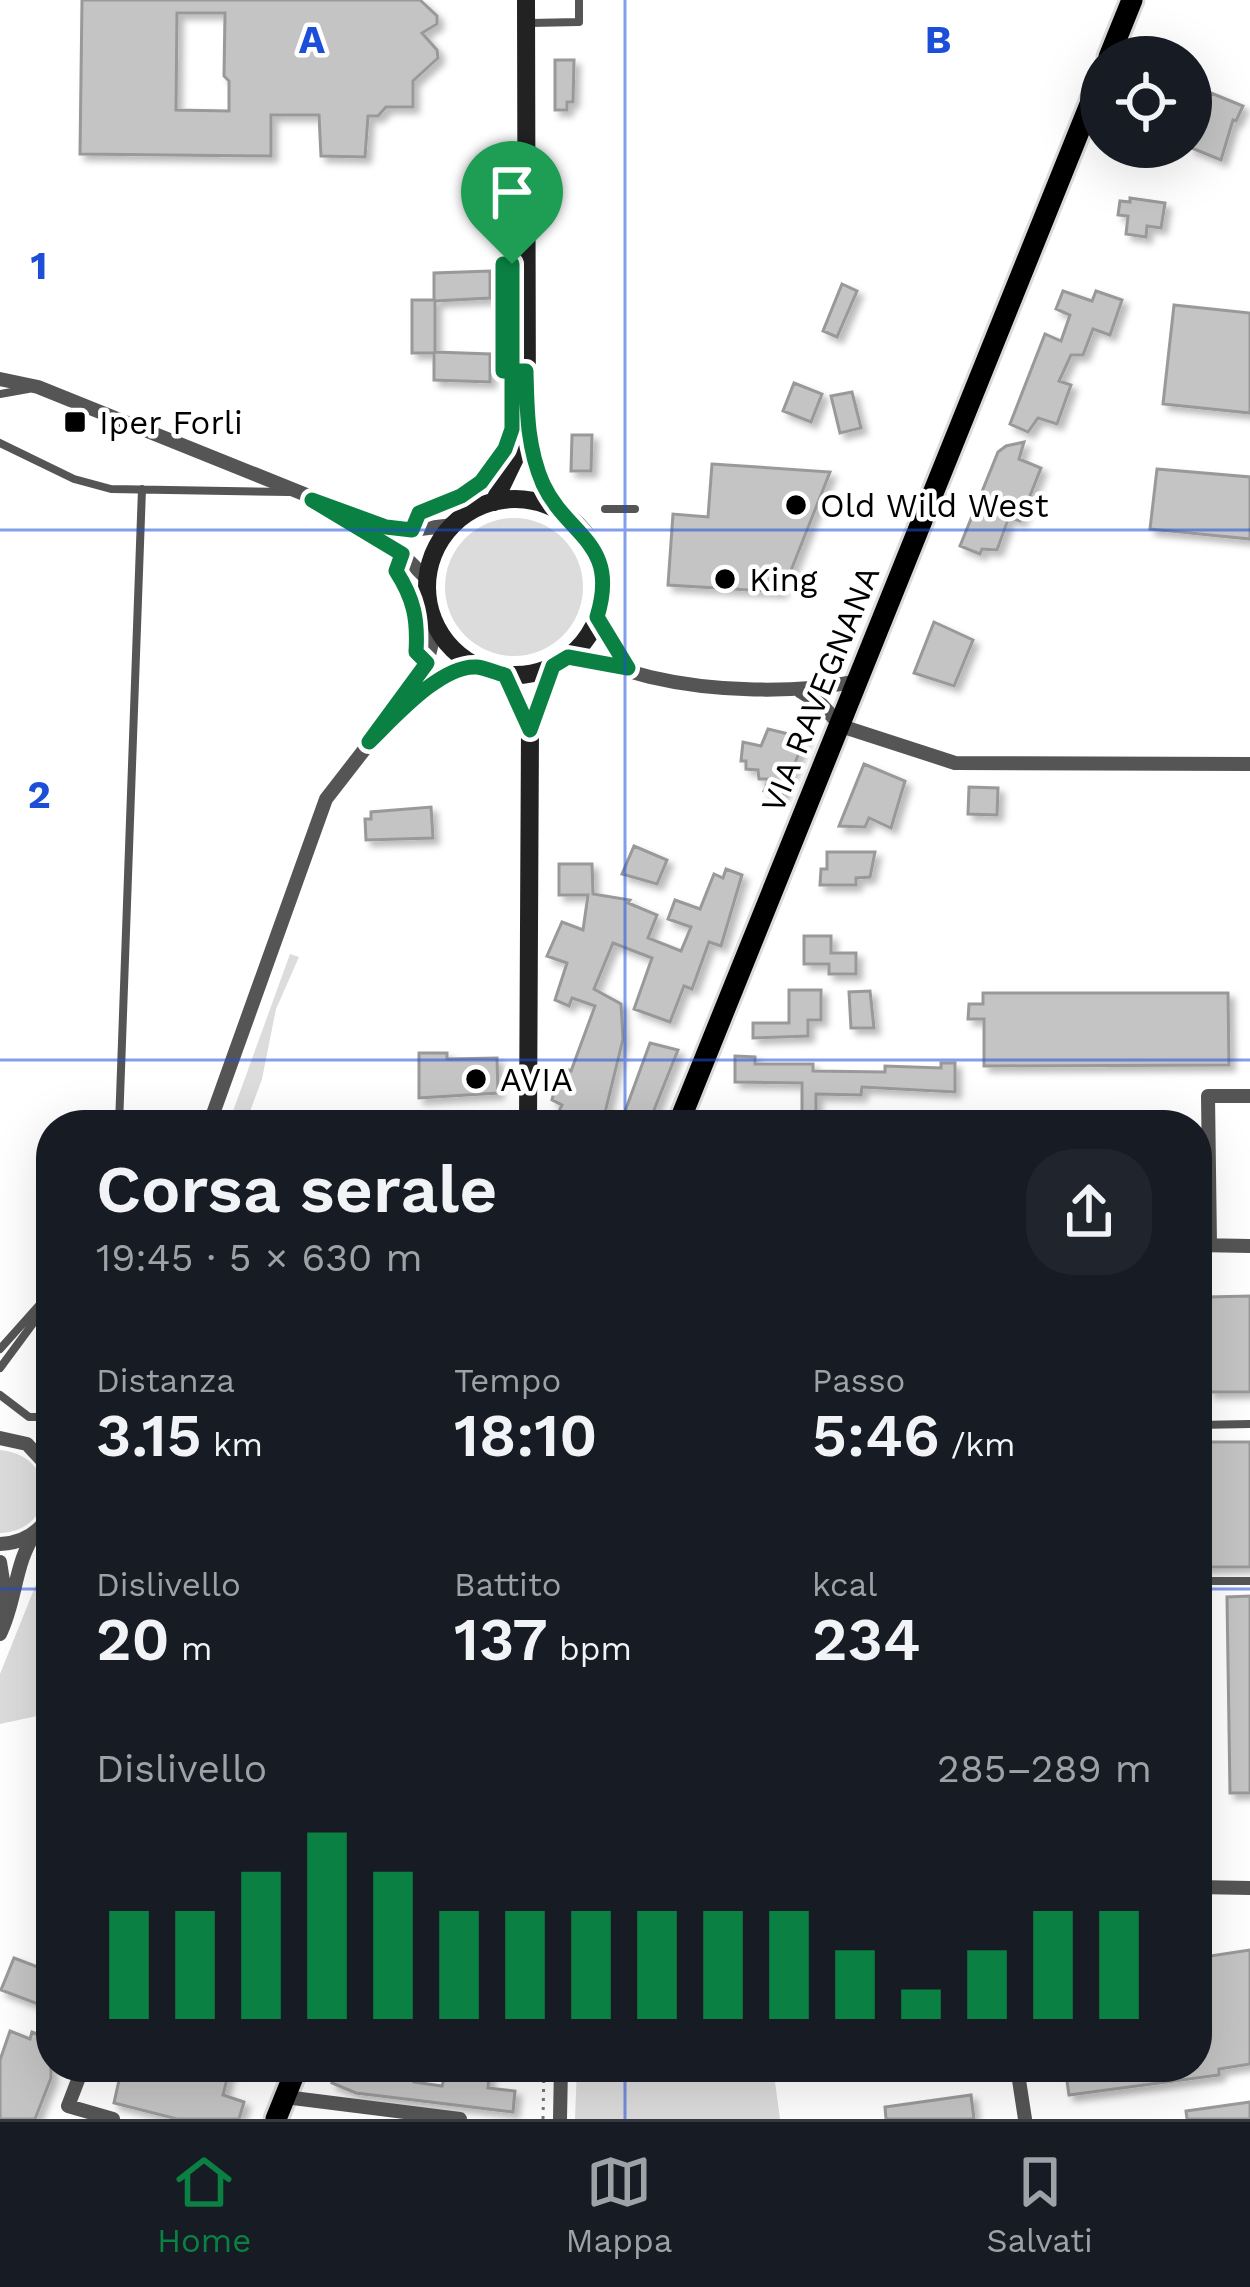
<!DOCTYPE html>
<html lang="it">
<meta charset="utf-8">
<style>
:root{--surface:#171b24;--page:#20242c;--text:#f1f3f6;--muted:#9ea1a6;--line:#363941;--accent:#0b8043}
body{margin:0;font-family:"Work Sans",sans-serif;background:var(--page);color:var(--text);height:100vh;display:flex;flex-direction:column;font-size:45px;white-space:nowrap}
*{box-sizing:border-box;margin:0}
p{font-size:39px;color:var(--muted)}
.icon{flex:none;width:66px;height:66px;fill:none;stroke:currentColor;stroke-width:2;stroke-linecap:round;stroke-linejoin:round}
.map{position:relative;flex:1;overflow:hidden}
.details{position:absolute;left:36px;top:1110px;width:1176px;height:972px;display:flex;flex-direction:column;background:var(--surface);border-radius:48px;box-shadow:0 12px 48px #0002}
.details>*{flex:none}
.buttons{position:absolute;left:1080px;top:36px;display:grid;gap:24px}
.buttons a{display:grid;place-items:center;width:132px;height:132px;border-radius:50%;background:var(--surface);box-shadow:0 12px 48px #0002;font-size:60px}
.pin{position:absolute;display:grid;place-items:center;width:102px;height:102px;color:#fff;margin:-123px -51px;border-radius:50% 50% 50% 0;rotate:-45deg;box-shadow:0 0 12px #0007}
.pin .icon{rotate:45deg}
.round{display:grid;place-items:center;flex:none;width:126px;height:126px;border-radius:48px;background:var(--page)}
.head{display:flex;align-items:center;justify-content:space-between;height:204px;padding:0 60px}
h1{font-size:66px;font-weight:600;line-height:90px}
.stats{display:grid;grid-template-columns:repeat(3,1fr);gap:18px;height:204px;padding:12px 60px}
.stats div{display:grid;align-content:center}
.stats b{font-size:60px;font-weight:600}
.stats small{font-size:33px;font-weight:400}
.stats p{font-size:33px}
.chart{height:336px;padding:24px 60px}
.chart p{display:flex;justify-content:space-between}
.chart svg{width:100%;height:216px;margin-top:12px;stroke:var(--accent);stroke-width:6}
.dock{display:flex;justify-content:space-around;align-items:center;height:168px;border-top:3px solid var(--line);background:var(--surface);font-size:33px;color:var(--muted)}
.dock a{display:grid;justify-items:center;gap:6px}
.dock .selected{color:var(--accent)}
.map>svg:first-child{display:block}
.green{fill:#dcdcdc}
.building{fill:#c4c4c4;stroke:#999;stroke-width:3;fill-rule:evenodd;filter:url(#shadow)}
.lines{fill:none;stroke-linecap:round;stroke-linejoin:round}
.primary-casing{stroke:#dbdbdb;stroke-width:27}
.path{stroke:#777;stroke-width:3;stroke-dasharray:3 6;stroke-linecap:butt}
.lane{stroke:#555;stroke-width:8}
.street{stroke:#555;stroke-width:14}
.secondary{stroke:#222;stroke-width:18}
.primary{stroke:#000;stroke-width:21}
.route-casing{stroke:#fff;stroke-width:24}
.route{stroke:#0b8043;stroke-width:15}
.grid{fill:none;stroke:#1d4ed8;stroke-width:3;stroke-opacity:0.55}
.poi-dot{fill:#000;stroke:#fff;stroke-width:4.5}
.labels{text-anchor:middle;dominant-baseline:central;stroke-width:9;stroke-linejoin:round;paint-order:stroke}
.poi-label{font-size:33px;fill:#000;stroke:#fff;text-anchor:start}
.street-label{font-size:33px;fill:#000;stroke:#fff}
.grid-label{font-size:39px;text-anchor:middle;font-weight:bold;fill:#1d4ed8;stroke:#fff;stroke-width:9;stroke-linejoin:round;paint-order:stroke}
</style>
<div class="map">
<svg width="1250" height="2119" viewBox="0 0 1250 2119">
<defs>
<filter id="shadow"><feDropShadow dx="5.5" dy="5.5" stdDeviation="3" flood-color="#0004"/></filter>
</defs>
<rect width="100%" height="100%" fill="#fff"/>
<path class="green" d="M445 587a69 69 0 1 1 138 0a69 69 0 1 1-138 0Z
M290,954l9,3 -23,52 -14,70 -17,46h-17z
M0,1450c59,5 58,81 0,83z
M51,1547v166l-51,11v-50z
M577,2067h196l7,52h-205z"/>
<path class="building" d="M82,0h338l17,16v8l-15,9 15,17 1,8 -25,23v26h-27l-8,9h-10l-3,41 -44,-1 -2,-41h-48v41l-191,-2zM177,13h48l-1,63 5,5v30l-53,-1z
M555,60h19l-1,42h-6v8h-12z
M1211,93l32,13 -7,15 -3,-1 -12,40 -32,-13z
M1130,198l35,5 -4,25 -14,-2 -1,11 -20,-3 2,-18 -10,-1 2,-14 10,1z
M490,271v27l-55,3v51l55,2v28l-56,-2v-27h-22v-53h22v-27z
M842,284l15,7 -20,46 -14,-6z
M1063,291l29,10 4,-10 26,9 -12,35 -17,-6 -10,26h-12l-12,26 12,4 -14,39 -19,-6 -10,14 -18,-8 35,-90 16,7 9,-26 -14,-6z
M1174,305l76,8v100l-87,-9z
M794,383l28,11 -11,28 -28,-11z
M852,392l9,36 -21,5 -9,-37z
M572,435h20l-1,36h-20z
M1024,442l-5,17 22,9 -21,53 -11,-4 -12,33 -15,-1 -2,5 -20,-8 38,-94 8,-6z
M712,464l118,8 -40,101h-7l-2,19 -113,-7 5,-71 35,3z
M1157,469l93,8v62l-100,-10z
M934,622l39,18 -19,46 -40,-13z
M768,729l37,9 -24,60 -17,-7 5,-12h-10l-1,-9 -12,-1v-8h-5l2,-19 18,4z
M864,764l41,17 -14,47 -22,-10 -4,9 -26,-1z
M969,787l29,1 -1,27 -29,-1z
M431,807l2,31 -67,2 -1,-21h6v-7z
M634,846l33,14 -10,24 -35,-10z
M827,852h48l-5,25 -14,1v7h-36l1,-16h6z
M559,864h33l1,30 37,6 -2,3 29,12 -9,23 33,13 10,-24 -23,-8 7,-19 25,9 14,-35 9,4 3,-9 16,6 -21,71 -12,-4 -17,47 -8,-3 -14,36 -36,-13 18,-51 -39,-15 -19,46 27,15 2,35 -21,86h-36l-11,-5 7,-15 -10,-5 8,-33 11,4 24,-65 -23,-8 -3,8 -14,-6 12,-37 -20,-7 15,-34 21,8 5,-35h-29z
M804,936h27v17h25v21h-27v-10h-25z
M789,990h32v30h-13v16l-55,2v-15h36z
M870,991l4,37h-23l-2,-36z
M983,993h245l1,72 -245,1v-47h-16l1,-15h14z
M650,1043l28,7 -30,75h-28z
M419,1053h28v6l50,-1 1,35 -79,5z
M735,1056l20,1v7h58v7l72,1v-6l56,2v-5h14v29l-93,-5 -1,8 -45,-1v31h-14v-42l-67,-1z
M1250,1296v96h-41l-1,-95z
M1197,1442h53v125h-53z
M1250,1596v197h-20l-3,-196z
M1250,1950v114l-31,5v6l-150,20 -4,-28h132v-109z
M14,1958l37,14v25l-9,-3 -4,10 -37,-14z
M10,2031l20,8 2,-7 19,7v39l-16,41h-35v-59z
M122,2067h108l-7,28 21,7 -5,17h-62l-63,-16z
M338,2067h78l-2,15 28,4 5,-17 42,5 -1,14 27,3 -2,21 -157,-19 -24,-10z
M971,2095l3,24h-88l-1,-12z
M1250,2102v17h-63l-1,-8z"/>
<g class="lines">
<g class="primary-casing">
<path id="primary" d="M1109,57l23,-57
M678,1125l423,-1048
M276,2119l21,-52"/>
</g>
<path class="path" d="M424,512l38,-16 25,-21
M397,573c13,21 21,38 20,63
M543,2119l1,-52"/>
<path class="lane" d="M530,23l49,-1v-22
M524,264h-21v107h23
M0,394l28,-5
M0,443l74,36 37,10 178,3
M605,509h30
M119,1125l23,-636
M0,1349l51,-57
M0,1368l51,-69
M0,1395l29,22h22
M1197,1425l53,-1
M1197,1581h53"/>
<path class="street" d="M0,379l38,8 348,140 26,3 41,-5
M347,520l55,34 25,25
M597,617l31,51
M568,657c30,2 53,13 82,20 63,15 145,17 208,4
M800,691l22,14 19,21 114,37 295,1
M403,710l27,-25 46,-18
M209,1125l117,-326 90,-116 11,-20 9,-36
M1197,1245l53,1
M1210,1245l-2,-149h42
M0,1438l27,6 24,26
M0,1544c23,-1 40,-11 51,-32
M0,1562l5,31 -4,22
M0,1634c17,-34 14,-73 37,-103
M1197,1887l53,1
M83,2067l-15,39 45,13
M1017,2067l8,52
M285,2097l175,22
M560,2119l1,-52"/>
<path class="secondary" d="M527,433l14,45 21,33
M427 587a88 88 0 1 1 176 0a88 88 0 1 1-176 0Z
M494,502l33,-69 -1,-433
M505,675l25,55 -2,395
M530,730l23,-64"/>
<use href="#primary" class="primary"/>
</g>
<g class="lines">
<g class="route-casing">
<path id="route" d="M512,264v165l-7,20 -24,33 -20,14 -42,17 -7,17 -26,-3 -74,-27 90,54 -6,17c18,28 22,48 20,81l11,11 -58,79c24,-23 72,-78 108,-75 9,1 19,6 28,8l25,55 23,-64 15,-9 60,11 -31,-51c23,-75 -29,-80 -54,-133 -16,-37 -16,-73 -17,-113h-23v-107h9"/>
</g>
<use href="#route" class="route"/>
</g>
<path class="grid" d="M625,0v1125M0,530h1250M0,1060h1250M0,1589h51M1197,1589h53M625,2067v52"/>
<g class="poi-dot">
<rect x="63" y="410" width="24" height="24" rx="6"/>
<circle cx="796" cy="505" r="12"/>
<circle cx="725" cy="579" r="12"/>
<circle cx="476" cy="1079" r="12"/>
</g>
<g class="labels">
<g class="poi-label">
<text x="99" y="422">Iper Forli</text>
<text x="820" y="505">Old Wild West</text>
<text x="749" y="579">King</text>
<text x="500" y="1079">AVIA</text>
</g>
<g class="street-label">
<text transform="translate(820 689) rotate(-68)">VIA RAVEGNANA</text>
</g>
</g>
<g class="grid-label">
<text x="312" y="53">A</text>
<text x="938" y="53">B</text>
<text x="39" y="279">1</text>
<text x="39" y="808">2</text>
</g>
</svg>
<div class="buttons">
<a><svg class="icon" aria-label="locate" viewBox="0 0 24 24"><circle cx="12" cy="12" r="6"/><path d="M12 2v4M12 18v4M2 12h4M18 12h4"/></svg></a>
</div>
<div class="pin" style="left:512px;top:264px;background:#1e9e55"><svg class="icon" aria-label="arrive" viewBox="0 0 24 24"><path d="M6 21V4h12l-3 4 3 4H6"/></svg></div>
<section class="details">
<div class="head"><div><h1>Corsa serale</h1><p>19:45 · 5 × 630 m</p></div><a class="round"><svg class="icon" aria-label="share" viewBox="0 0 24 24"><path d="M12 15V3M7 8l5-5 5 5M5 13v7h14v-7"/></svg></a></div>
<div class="stats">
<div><p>Distanza</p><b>3.15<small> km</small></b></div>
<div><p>Tempo</p><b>18:10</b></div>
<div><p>Passo</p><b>5:46<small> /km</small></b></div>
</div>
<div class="stats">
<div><p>Dislivello</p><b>20<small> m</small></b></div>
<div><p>Battito</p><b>137<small> bpm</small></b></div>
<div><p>kcal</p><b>234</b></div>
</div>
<div class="chart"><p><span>Dislivello</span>285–289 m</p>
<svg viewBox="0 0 160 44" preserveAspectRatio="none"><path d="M5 44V22M15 44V22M25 44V14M35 44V6M45 44V14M55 44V22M65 44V22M75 44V22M85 44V22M95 44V22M105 44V22M115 44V30M125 44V38M135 44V30M145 44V22M155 44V22"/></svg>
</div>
</section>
</div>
<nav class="dock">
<a class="selected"><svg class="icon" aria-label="home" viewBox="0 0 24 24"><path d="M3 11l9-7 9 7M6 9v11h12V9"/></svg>Home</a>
<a><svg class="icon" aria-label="map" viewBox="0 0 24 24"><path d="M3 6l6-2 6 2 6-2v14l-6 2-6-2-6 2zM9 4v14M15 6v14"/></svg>Mappa</a>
<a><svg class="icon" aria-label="saved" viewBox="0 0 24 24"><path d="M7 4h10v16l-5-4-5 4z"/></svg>Salvati</a>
</nav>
